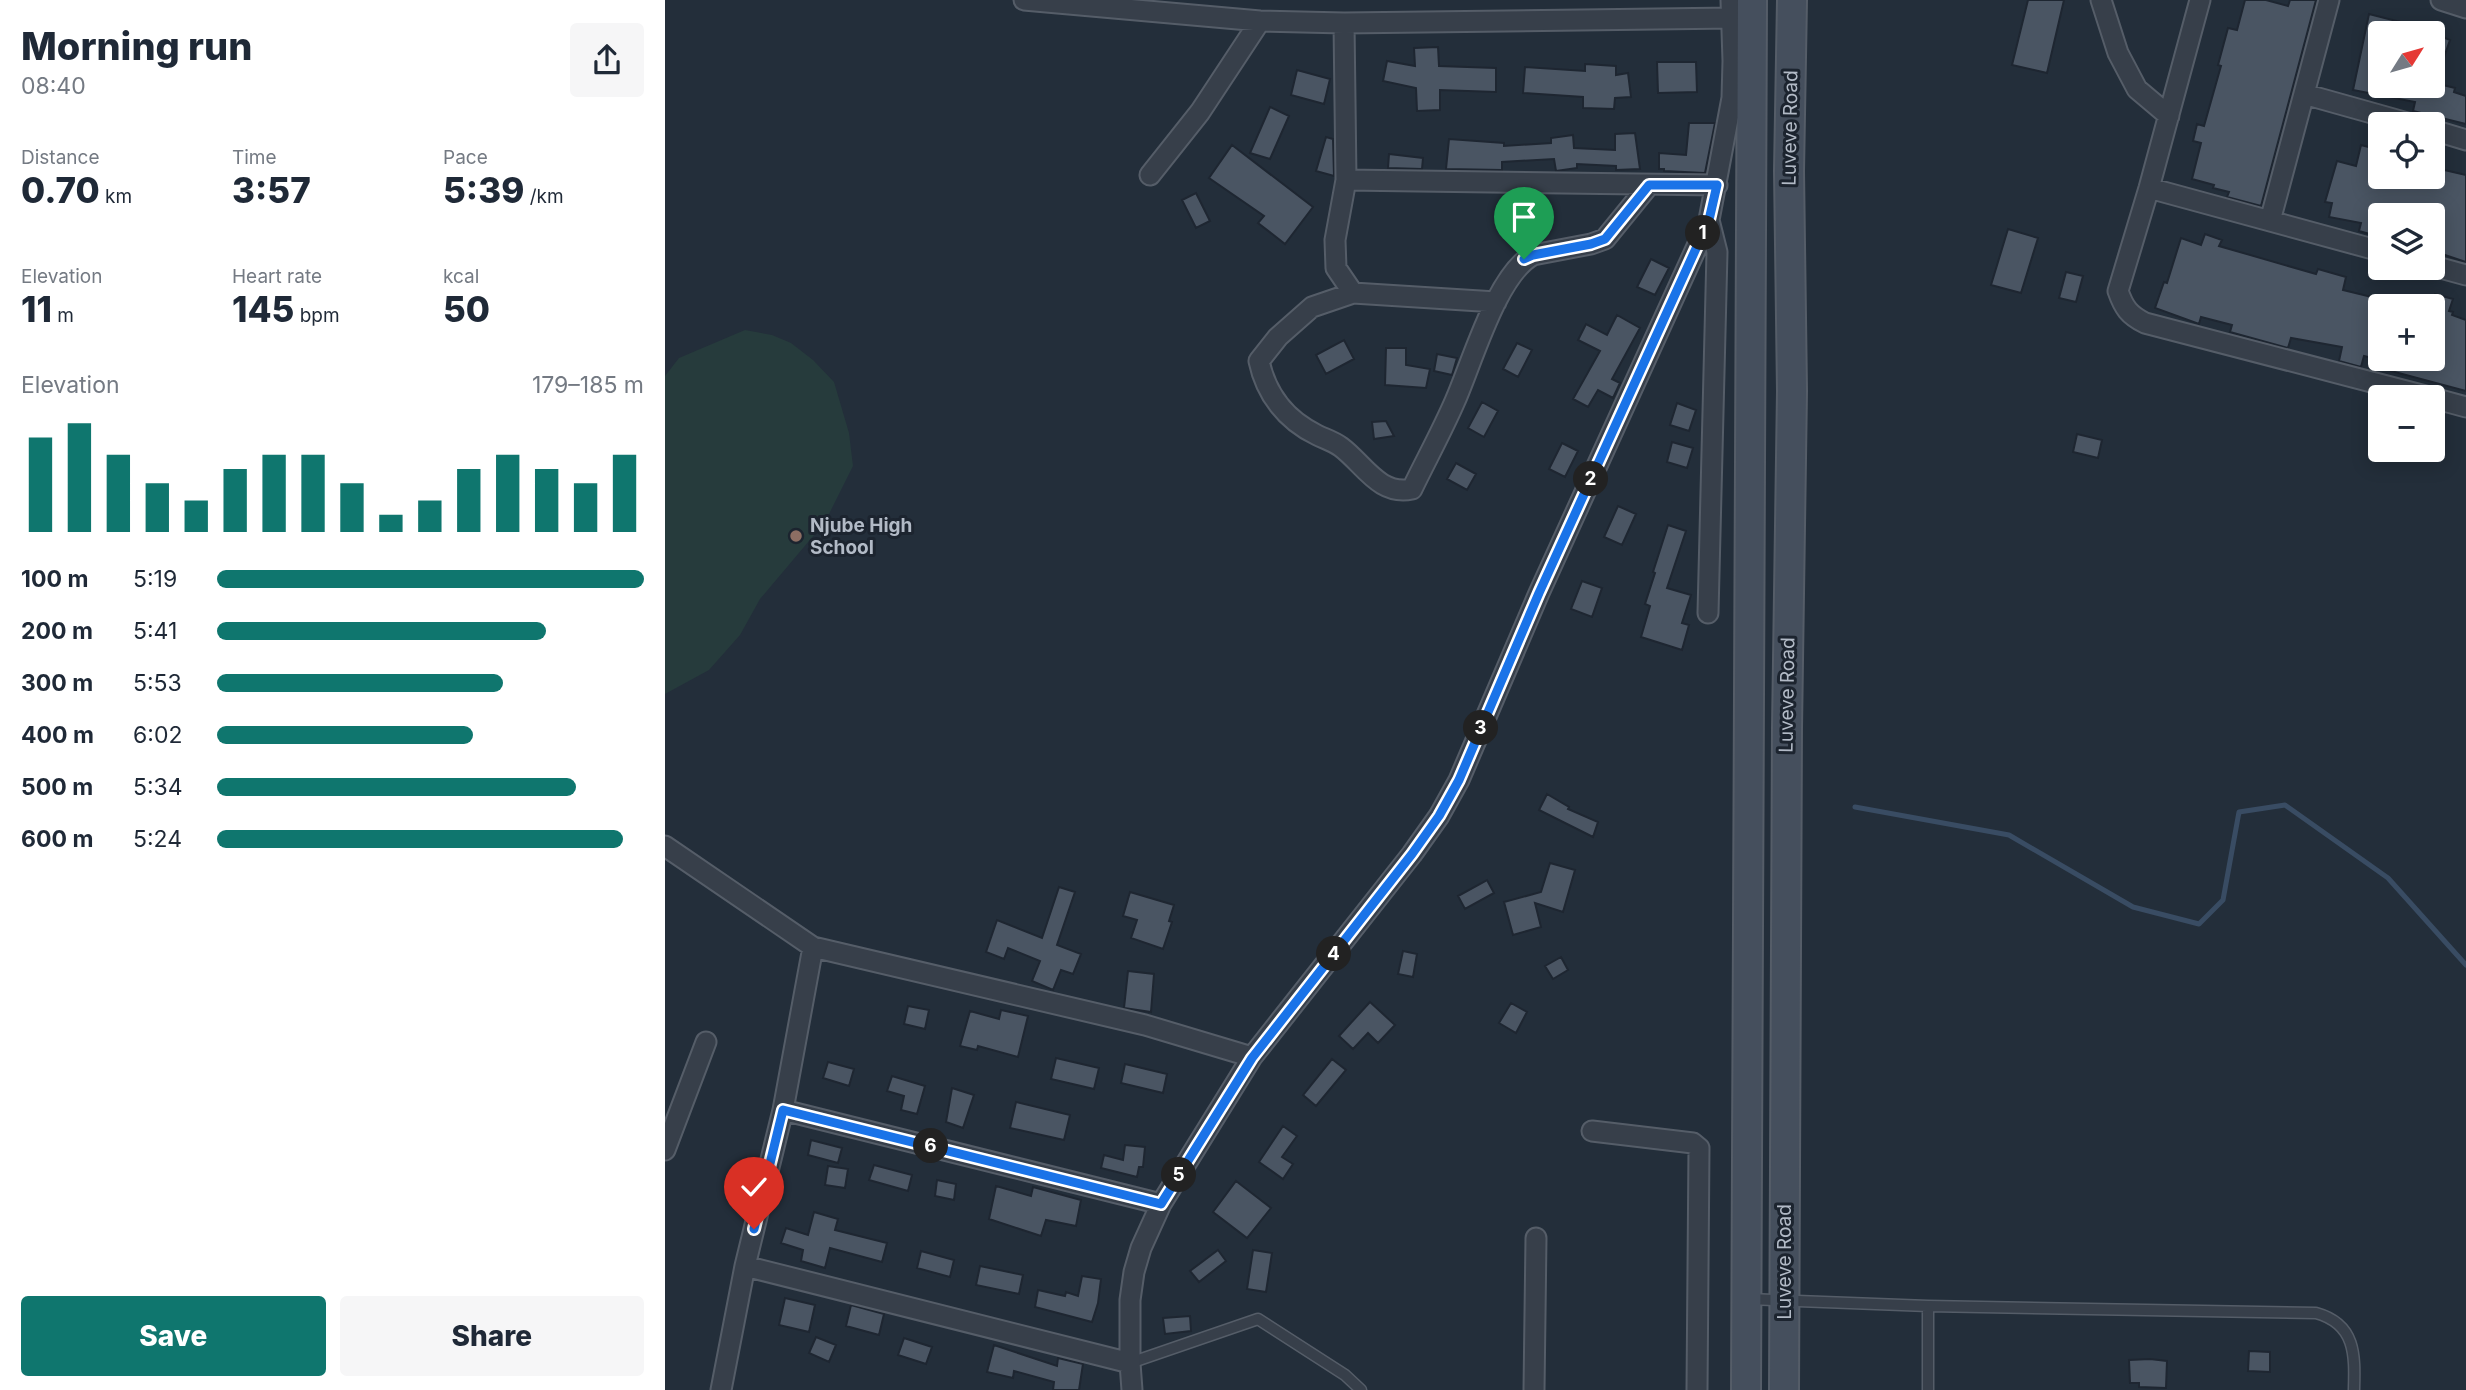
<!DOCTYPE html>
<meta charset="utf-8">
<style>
:root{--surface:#fff;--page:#f6f6f7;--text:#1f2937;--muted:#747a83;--accent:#0f766e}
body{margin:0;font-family:Inter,sans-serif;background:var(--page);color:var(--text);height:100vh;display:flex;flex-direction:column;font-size:26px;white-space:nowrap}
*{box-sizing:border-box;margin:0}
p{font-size:23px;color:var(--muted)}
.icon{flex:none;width:38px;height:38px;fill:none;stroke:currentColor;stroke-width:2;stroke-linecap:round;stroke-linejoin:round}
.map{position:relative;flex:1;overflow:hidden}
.details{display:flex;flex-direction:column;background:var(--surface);width:665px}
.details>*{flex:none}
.needle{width:46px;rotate:53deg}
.fabs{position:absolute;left:1703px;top:21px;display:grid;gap:14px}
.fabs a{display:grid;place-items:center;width:77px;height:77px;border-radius:7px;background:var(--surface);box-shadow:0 4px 18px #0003;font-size:35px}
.pin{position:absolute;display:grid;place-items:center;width:60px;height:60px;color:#fff;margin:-72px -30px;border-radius:50% 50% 50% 0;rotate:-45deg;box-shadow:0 0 7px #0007}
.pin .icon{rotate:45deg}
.km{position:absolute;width:35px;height:35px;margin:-18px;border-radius:50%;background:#222;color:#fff;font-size:19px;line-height:35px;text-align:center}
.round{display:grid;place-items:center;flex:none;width:74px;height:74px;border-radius:7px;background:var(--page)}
.head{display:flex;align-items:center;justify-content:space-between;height:119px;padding:0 21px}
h1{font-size:38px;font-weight:800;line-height:52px}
.figures{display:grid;grid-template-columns:repeat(3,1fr);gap:10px;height:119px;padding:7px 21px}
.figures div{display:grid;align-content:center}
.figures b{font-size:35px;font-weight:800}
.figures small{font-size:19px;font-weight:400}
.figures p{font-size:19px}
.chart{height:196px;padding:14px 21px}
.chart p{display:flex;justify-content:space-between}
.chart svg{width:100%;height:126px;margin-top:7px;stroke:var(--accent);stroke-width:6}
.primary-button{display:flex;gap:14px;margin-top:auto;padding:14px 21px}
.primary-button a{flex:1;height:80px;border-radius:7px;background:var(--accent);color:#fff;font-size:28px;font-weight:800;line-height:80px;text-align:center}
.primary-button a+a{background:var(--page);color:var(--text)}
ul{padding:0 21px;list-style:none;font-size:23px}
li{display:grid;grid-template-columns:112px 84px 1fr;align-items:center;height:52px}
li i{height:18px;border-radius:9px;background:var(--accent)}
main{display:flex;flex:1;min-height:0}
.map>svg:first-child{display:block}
.green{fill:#263b3c}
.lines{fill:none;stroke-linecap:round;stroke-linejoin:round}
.stream{stroke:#394c63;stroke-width:5}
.building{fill:#4a5563;stroke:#1e2631;stroke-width:2}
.lane-casing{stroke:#555d68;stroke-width:13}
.street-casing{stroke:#555d68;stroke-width:23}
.secondary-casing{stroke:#555d68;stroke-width:32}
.lane{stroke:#373f4a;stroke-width:10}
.street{stroke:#373f4a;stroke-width:19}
.secondary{stroke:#454f5d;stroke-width:28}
.route-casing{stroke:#fff;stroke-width:14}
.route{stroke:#1a73e8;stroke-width:9}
.education-dot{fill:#8d6e63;stroke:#1c242f;stroke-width:2.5}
.labels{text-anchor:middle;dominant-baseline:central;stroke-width:6;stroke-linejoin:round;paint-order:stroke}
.street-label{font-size:19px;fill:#b2bac6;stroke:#1c242f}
.poi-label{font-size:19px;font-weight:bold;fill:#b2bac6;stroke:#1c242f;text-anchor:start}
</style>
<main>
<section class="details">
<div class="head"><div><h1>Morning run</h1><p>08:40</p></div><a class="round"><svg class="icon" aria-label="share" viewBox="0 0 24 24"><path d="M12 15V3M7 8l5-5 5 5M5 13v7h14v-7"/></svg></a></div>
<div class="figures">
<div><p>Distance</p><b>0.70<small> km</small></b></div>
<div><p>Time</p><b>3:57</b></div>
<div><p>Pace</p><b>5:39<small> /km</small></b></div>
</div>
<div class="figures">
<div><p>Elevation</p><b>11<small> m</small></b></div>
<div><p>Heart rate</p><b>145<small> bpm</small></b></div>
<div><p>kcal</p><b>50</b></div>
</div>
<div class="chart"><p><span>Elevation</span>179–185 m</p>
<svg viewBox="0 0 160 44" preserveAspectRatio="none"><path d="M5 44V11M15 44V6M25 44V17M35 44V27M45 44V33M55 44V22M65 44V17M75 44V17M85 44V27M95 44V38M105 44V33M115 44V22M125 44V17M135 44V22M145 44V27M155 44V17"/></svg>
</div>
<ul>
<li><b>100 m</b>5:19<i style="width:100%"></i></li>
<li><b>200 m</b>5:41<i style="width:77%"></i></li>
<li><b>300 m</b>5:53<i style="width:67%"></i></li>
<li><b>400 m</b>6:02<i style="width:60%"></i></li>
<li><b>500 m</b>5:34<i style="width:84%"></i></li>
<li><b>600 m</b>5:24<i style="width:95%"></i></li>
</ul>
<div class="primary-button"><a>Save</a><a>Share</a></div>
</section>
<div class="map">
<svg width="1801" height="1390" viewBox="0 0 1801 1390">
<rect width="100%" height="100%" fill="#232e3a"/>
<path class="green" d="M80,330l27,5 19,8 22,17 21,22 15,51 4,33 -28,56 -65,77 -20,36 -31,35 -44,24v-318l14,-18z"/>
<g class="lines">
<path class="stream" d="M1190,807l154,28 124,72 66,17 24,-24 16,-88 46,-7 103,73 78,87"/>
</g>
<path class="building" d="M1363,0h36l-17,73 -35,-8z
M1580,0h21l22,6 2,-6h26l-55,206 -34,-9 2,-5 -16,-4 1,-3 -22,-6 9,-36 -8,-2 4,-17 7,2 17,-60 -3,-1 10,-37 9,2z
M1704,14l55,14 -1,5h-43v53h53v-53l17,7 -15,43 20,5 -1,4 12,4v28l-53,-13 2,-9 -62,-12z
M773,47l1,19 57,2v24l-56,-2v20l-23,1 -1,-23 -33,-7 4,-20 28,5 -1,-18z
M992,62h39l1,30 -39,1z
M920,64l31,2v9l12,-2 3,24 -16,1 -1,11 -31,-1v-11l-60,-4 2,-26 60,4z
M632,70l33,9 -6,25 -33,-9z
M605,107l19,9 -19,43 -20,-6z
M1024,123h26l-10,50 -41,-2v-2h-5v-16l27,2z
M970,133l5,36 -24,1v-4l-39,-2v4l-21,3 -2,-12 -52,3v8l-56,-1 3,-30 55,4v3l47,-3v-5l22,-3 1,13 41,2v-16z
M661,137l7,2 1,37 -18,-5z
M567,145l81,62 -28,37 -27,-21 6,-7 -55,-38z
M1696,145l19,5v27h58l2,-8 26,6v87l-33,-11v-36h-53v22l-21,-6 2,-8 -32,-6 3,-14 -7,-1 12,-41 19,5z
M724,154l34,4 -1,11 -34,-1z
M531,193l14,28 -14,7 -14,-28z
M1343,229l30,9 -17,55 -30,-8z
M1540,234l17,6 -3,6 97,28 2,-5 28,8 -3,13 37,9v61l-16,-4 -3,11 -22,-6 3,-14 -51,-9 -3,10 -58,-16 2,-7 -31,-8 -2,7 -44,-16 9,-26 3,1 14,-45 20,7z
M986,259l18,9 -14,27 -18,-8z
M1401,272l17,4 -7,26 -17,-4z
M1770,294l18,5 -4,12 4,1 -1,3 14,5v71l-75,-20 3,-12h39v-56z
M952,315l23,13 -28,51 8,4 -7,15 -15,-8 -10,17 -15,-8 27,-48 -22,-11 8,-16 21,11z
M679,340l10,19 -28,15 -10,-19z
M852,343l15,7 -14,27 -15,-8z
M721,348h20v17l24,4 -4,19 -41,-3z
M772,354l20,4 -5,17 -18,-4z
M817,402l16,9 -14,26 -16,-9z
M1012,403l19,7 -7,21 -19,-6z
M721,421l8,15 -20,3 -2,-17z
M1412,434l25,6 -4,18 -25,-6z
M1007,442l21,6 -6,20 -20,-6z
M897,443l16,8 -13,26 -16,-8z
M791,463l20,11 -9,16 -20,-11z
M953,506l18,8 -14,31 -18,-8z
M1003,525l18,6 -19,57 24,7 -9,28 7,2 -7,25 -41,-13 9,-31 -5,-2 10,-31 -2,-1z
M917,581l20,7 -10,29 -21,-8z
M882,794l22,13 -1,2 30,13 -5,15 -54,-27z
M885,863l25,7 -12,42 -28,-9 6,24 -28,8 -9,-33 37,-10z
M822,880l7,13 -29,16 -7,-13z
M394,887l16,5 -18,53 24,9 -8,20 -12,-4 -8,20 -21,-9 8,-20 -32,-13 -4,11 -18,-7 11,-32 45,18z
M465,892l44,13 -5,16 3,1 -9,27 -32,-11 6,-18 -14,-4z
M738,951l14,3 -4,23 -15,-3z
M896,957l7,13 -15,9 -8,-13z
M463,971l26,3 -3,38 -27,-4z
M705,1002l25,23 -17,18 -10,-10 -15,16 -14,-13z
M846,1003l16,9 -11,21 -17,-10z
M243,1006l21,4 -4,19 -21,-5z
M336,1010l27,6 -10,41 -40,-11 -1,4 -17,-4 10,-35 29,8z
M391,1058l43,10 -5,21 -43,-10z
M667,1059l14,11 -30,36 -13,-11z
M163,1062l26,7 -5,17 -26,-8z
M460,1064l42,10 -4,19 -42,-10z
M227,1076l33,10 -8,28 -16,-4 3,-14 -17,-5z
M287,1088l22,7 -11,33 -17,-6z
M351,1102l54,13 -6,25 -54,-12z
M618,1126l14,10 -15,21 11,7 -10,15 -24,-17z
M146,1140l31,8 -4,15 -30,-8z
M460,1145l20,2 -2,20h-4l-2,10 -36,-9 3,-13 19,5z
M209,1165l38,10 -4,16 -39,-11z
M163,1166l20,3 -3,19 -20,-3z
M272,1180l19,4 -2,16 -19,-4z
M571,1181l35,27 -24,30 -34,-26z
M331,1186l35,10 2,-9 48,13 -5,26 -30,-6 -5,16 -52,-17z
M149,1212l24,7 -3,11 52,13 -5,19 -52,-14 -5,20 -24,-7 2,-11 -22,-7 5,-15 22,7z
M553,1250l8,11 -27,21 -9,-11z
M588,1250l19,3 -6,39 -19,-3z
M256,1251l33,9 -4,17 -33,-9z
M315,1266l43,9 -4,19 -43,-9z
M417,1276l19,3 -3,24 -6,19 -57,-15 3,-17 27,6 1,-4 12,4z
M120,1298l30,7 -6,27 -30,-7z
M186,1305l33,9 -5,21 -33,-9z
M525,1316l1,15 -26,3 -2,-16z
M151,1337l20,8 -7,17 -20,-9z
M239,1338l28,9 -6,17 -28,-9z
M329,1345l63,21 1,-8 25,6 -4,26h-26l1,-8 -40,-11 -1,7 -26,-6z
M1584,1351l21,1v20l-22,-1z
M1485,1359l17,2 -1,27 -27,-1v-4h-9l-1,-23z"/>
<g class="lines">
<g class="lane-casing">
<path id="lane" d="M1084,1299l179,7 388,7c40,11 39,42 38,77
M465,1363l128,-44 87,56 16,15
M1263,1390v-84"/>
</g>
<g class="street-casing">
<path id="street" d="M359,0l236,21 84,2 388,-5
M1436,0l17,53 19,36 32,27
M1535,0l-51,188 -31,103c6,17 11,24 27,32l284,74
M1776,0l25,8
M679,23l2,157 371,5
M1639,94l107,30
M1768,130l33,10
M485,175l50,-63 60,-91
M681,180l-11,60 1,28 17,25 143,9
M1484,188l231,63
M1605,221l59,-221
M1768,266l33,9
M688,293l-41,14 -34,30 -19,24c7,33 27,59 58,74 8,4 16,6 24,12 23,17 38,49 71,42 14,-29 30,-58 43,-88 17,-38 42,-127 78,-146l58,-11 14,-5 44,-54
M1768,398l33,9
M1043,613l9,-361 -8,-32
M0,846l148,101 332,78 107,32
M118,1110l378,94
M927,1131l101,12 6,5 -2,242
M0,1150l41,-108
M80,1266l385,97
M56,1390l24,-124 38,-156 30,-163
M467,1390l-2,-27v-63l4,-28 7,-24 20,-44 91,-147 160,-203 27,-38 20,-36 80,-187 170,-373 23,-122 1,-37 -2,-61
M869,1390l2,-152"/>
</g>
<g class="secondary-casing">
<path id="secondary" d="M1081,1390l6,-1390
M1119,1390l3,-662 5,-337 -3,-220 3,-171"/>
</g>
<use href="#lane" class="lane"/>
<use href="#street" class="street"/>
<use href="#secondary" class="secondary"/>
</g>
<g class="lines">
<g class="route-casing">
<path id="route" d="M89,1229l29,-119 378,94 91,-146 160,-204 27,-38 20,-36 80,-187 170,-373 8,-35h-68l-44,54 -14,5 -58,11 -9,4"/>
</g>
<use href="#route" class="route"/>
</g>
<circle class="education-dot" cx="131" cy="536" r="7"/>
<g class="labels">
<g class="street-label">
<text transform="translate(1125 128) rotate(-89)">Luveve Road</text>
<text transform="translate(1122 695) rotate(-89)">Luveve Road</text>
<text transform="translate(1119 1262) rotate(-90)">Luveve Road</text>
</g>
<g class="poi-label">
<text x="145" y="525">Njube High<tspan x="145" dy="22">School</tspan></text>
</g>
</g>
</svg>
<div class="fabs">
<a><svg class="needle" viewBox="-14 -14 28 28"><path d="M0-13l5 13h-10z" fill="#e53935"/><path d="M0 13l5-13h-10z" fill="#747a83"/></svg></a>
<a><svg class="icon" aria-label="locate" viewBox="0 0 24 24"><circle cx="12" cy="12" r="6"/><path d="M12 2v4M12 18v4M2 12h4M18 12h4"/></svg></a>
<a><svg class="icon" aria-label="layers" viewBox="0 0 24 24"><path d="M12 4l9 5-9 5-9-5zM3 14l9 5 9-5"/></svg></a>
<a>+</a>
<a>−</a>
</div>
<div class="pin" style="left:859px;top:259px;background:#1e9e55"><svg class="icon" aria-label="arrive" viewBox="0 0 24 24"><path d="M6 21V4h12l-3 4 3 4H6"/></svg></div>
<div class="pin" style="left:89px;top:1229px;background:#d93025"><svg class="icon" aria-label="check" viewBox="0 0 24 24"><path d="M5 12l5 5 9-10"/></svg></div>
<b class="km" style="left:1038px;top:233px">1</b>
<b class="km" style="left:926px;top:479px">2</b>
<b class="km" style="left:816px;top:728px">3</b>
<b class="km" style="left:669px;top:954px">4</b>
<b class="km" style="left:514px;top:1175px">5</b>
<b class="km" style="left:266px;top:1146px">6</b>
</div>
</main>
